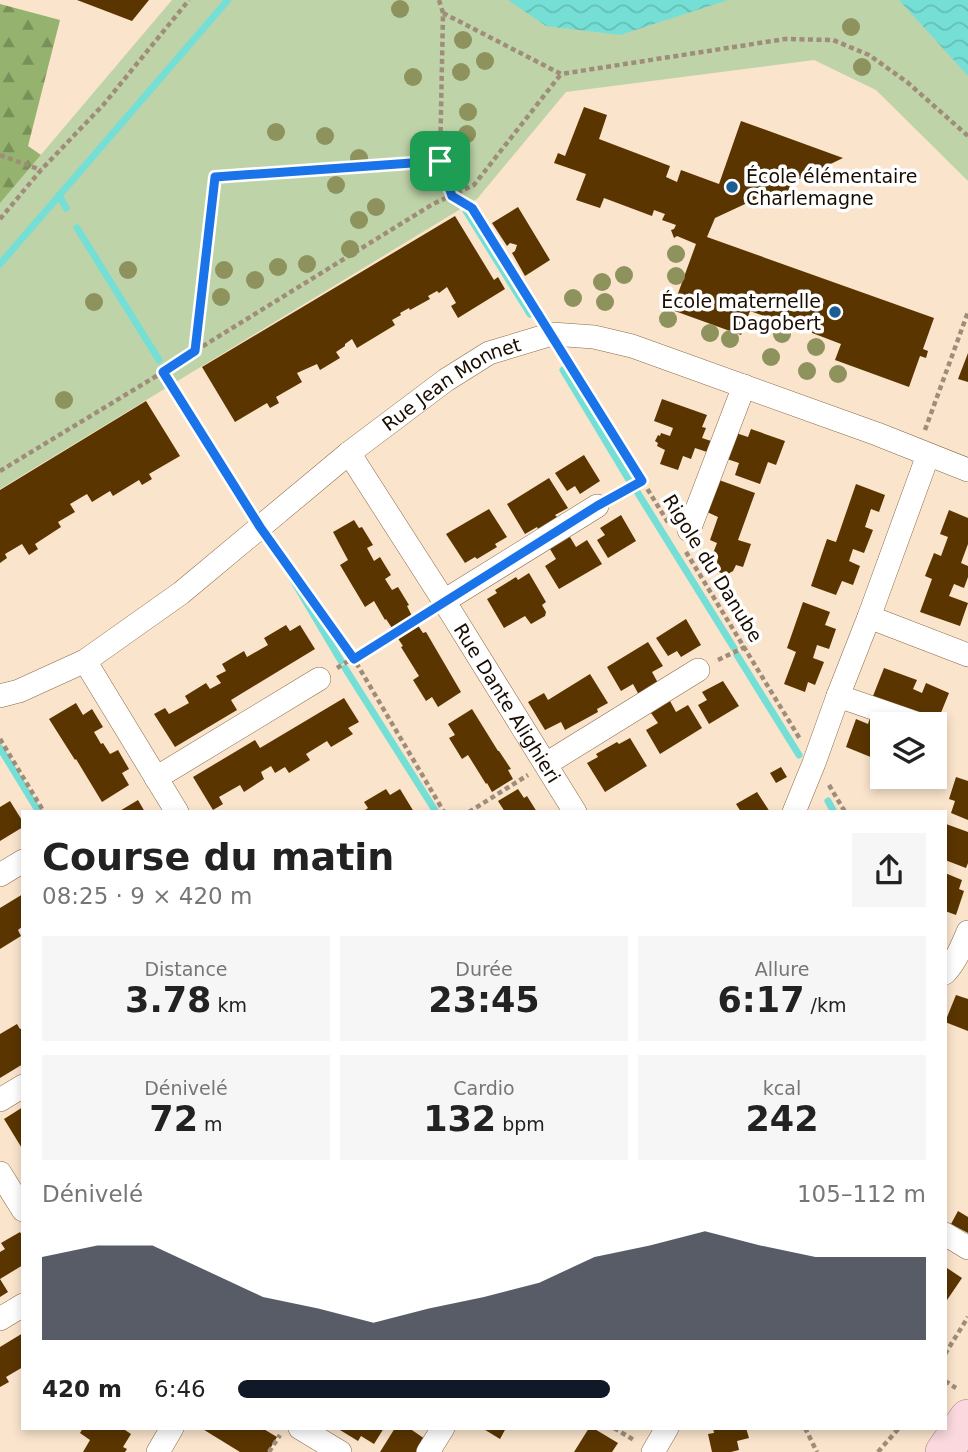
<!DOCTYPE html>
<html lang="fr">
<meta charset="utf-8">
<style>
:root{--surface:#fff;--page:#f6f6f6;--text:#222;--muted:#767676;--accent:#111827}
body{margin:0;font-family:"DejaVu Sans",sans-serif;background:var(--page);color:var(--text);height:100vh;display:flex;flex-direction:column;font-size:26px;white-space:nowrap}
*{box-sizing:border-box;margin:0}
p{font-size:23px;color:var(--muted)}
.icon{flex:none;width:38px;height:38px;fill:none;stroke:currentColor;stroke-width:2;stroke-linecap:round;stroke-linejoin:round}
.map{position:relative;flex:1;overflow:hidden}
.details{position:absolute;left:21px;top:810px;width:926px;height:620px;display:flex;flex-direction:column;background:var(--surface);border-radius:0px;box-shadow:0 4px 10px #0003}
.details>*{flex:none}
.fabs{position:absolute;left:870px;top:712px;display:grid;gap:14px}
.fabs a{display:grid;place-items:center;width:77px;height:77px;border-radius:0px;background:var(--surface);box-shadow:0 4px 10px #0003;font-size:35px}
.pin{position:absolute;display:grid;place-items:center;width:60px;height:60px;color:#fff;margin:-30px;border-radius:14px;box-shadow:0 4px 10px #0006}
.round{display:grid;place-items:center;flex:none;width:74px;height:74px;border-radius:0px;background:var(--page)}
.head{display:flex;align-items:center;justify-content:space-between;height:119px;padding:0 21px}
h1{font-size:38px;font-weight:800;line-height:52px}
.metrics{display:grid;grid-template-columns:repeat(3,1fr);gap:10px;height:119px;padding:7px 21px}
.metrics div{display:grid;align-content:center;border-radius:0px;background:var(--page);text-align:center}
.metrics b{font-size:35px;font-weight:800}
.metrics small{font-size:19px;font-weight:400}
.metrics p{font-size:19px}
.chart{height:196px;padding:14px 21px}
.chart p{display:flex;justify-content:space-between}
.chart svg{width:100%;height:126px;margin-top:7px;fill:var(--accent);opacity:.7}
ul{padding:0 21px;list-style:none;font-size:23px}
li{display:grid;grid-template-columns:112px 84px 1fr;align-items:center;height:52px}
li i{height:18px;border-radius:9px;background:var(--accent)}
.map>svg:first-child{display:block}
.forest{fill:url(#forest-firs)}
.park{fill:#bfd3a8}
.water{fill:url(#water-waves)}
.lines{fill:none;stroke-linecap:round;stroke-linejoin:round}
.stream{stroke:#75dfd6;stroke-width:7}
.building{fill:#5a3500}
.street-casing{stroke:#8a6946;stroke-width:24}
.primary-casing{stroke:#a88082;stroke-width:38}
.path{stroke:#9f8d7a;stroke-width:4.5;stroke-dasharray:5 3.5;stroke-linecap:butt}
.street{stroke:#fff;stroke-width:23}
.primary{stroke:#fad8dd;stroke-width:37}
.tree{fill:#8e925c}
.route-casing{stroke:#fff;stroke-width:14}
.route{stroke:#1a73e8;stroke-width:9}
.poi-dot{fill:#1c5d93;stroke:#fff;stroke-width:2.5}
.labels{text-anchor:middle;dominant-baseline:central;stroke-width:7;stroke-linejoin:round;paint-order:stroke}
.poi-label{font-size:19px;fill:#180c01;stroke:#fff;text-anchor:start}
.street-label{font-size:19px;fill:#180c01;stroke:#fff}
</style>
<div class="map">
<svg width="968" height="1452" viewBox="0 0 968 1452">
<defs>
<pattern id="forest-firs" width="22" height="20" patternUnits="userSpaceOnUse" patternTransform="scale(1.75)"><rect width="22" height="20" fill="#95b36e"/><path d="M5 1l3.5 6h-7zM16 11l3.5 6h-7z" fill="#799058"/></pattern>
<pattern id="water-waves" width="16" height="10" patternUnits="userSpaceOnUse" patternTransform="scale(1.75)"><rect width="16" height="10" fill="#75dfd6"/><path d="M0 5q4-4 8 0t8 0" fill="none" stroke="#64beb6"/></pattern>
</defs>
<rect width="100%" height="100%" fill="#fae4cc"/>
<path class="forest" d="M0,4l60,16 -32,126 29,20 -57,106z"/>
<path class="park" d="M172,0h796v181l-92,-91 -62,-30 -248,32 -89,107 -477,290v-286z"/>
<path class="water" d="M508,0h220l-108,35 -74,-9z
M899,0h69v76z"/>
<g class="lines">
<path class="stream" d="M59,195l7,13
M466,211l64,103
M77,228l82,132
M0,264l228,-264
M563,370l69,115
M171,380l79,127
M636,490l98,158
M280,558l61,103
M737,655l62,100
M345,668l91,144
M0,748l39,64
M828,801l6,11"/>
</g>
<path class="building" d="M77,0h72l-17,21z
M584,107l23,8 -8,24 71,27 -4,11 11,5 4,-12 38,14 22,-63 102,37 -52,25 -9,24 -24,-9 -43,20 -8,19 227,81 -11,31 5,2 -2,7 -6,-2 -11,31 -74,-27 6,-16 -34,-13 1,-3 -13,-4 -1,3 -44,-16 -9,24 -69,-25 24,-66 -19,-8 -3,2 -3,-8 3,-1 2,-4 -14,-5 3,-6 -11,-4 -2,6 -48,-18 -4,10 -24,-8 10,-26 -32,-11 4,-10 7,3z
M518,207l32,53 -25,16 -13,-23 3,-2 2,-6 -7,-2 -3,3 -15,-23z
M455,216l39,64 4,-3 7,12 -47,29 -7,-12 5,-3 -9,-16 -8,6 -2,-2 -9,5 2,3 -20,11 -1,-2 -9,5 1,2 -9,5 3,5 -38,23 -5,-9 -7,5v2l-9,6 4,6 -20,12 -3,-6 -20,9 5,9 -26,15 3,6 -9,5 -3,-5 -32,19 -33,-55z
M968,353v29l-10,-3z
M662,399l45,16 -5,12 4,1 -4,10 9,3 -4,11 -12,-4 -4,11 -8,-3 -5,14 -18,-6 5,-14 -8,-4 1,-3 -3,-2 3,-6 2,1 1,-3 9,3 3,-8 -19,-7z
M146,401l34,55 -31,18 3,5 -10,6 -3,-5 -26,16 -3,-5 -18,11 -5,-8 -17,10 5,8 -17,10 3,5 -26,17 3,5 -9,6 -7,-11 -17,10 2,4 -7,5v-73z
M751,429l34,12 -9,24 -8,-3 -8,22 -25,-9 4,-12 -12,-4 9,-26 12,4z
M584,455l16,26 -20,13 -5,-8 -8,5 -12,-18z
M549,478l19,30 -13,7 2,2 -19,12 -1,-2 -12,7 -18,-30z
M719,480l36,13 -17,47 13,4 -8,23 -7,-2 -3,6 -7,4 -7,-3 -3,-7 2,-7 -6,-2 5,-13 -7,-3 8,-23 -11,-5z
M856,484l29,11 -6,17 -8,-3 -6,18 8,3 -9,23 -11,-4 -4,12 11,5 -7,19 -11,-4 -6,14 -25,-9 16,-47 9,3z
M489,509l18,28 -12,7 2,3 -20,12 -2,-2 -10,6 -19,-29z
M949,510l19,8v26l-7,19 7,3v11l-4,11 -10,-4 -5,12 19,7 -8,23 -40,-14 12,-33 -7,-3 9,-23 7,3 7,-19 -8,-3z
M621,515l15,26 -28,17 -11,-18 8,-5 -5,-7z
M354,520l5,8 3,-1 11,18 -6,3 7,13 6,-4 11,18 -6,4 7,11 6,-3 11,18 -2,1 5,10 -20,12 -6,-9 -1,1 -11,-19 -9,6 -25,-42 8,-5 -15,-28z
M570,537l6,10 11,-7 15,24 -43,25 -14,-23 11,-7 -6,-10z
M529,573l17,29 -4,3 4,7 -1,4 -14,8 -6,-8 -21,12 -17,-29 10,-6 -2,-3 21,-13 2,3z
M803,602l27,10 -5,13 11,4 -7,20 -12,-4 -4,13 11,4 -9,23 -7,-3 -3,10 -21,-8 12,-32 -9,-4z
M686,619l15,26 -20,12 -4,-6 -9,5 -12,-18z
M417,624l6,9 3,-1 35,60 -23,15 -6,-10 -6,4 -13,-21 6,-4 -18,-29 2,-1 -6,-9z
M286,625l4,6 10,-6 15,24 -84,51 6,10 -62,37 -21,-33 11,-6 4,6 20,-11 -4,-7 21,-13 4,6 11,-6 -5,-7 10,-5 -4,-7 22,-13 3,6 21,-12 -4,-7z
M648,642l15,24 -11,6 6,11 -19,12 -6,-11 -12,7 -14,-24z
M884,668l33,12 -4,9 9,4 4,-10 23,10 -11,27 -65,-24z
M590,674l18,29 -11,6 1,3 -33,18 -4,-8 -16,8 -17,-28 16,-9 4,7z
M723,681l16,25 -30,18 -11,-19 9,-5 -5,-8z
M344,698l15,24 -11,6 5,6 -22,13 -4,-6 -21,13 4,6 -21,13 -4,-6 -10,6 -4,-7 -10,6 3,7 -20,13 -4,-7 -21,12 4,7 -10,6 -20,-33 62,-37 5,8z
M670,701l6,11 12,-7 14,23 -42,26 -14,-24 12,-7 -7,-10z
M76,703l7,12 9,-6 11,18 -9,5 7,12 2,-1 7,11 8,-4 11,19 -7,4 7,12 -27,17 -26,-43 -1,1 -26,-41z
M472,709l26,42h1l12,18 -3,1 5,9 -21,13 -5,-9 -1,1 -18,-29 -6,4 -13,-21 6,-3 -7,-11z
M870,718l17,6h-5v24l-4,12 -32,-13 10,-28 12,5z
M630,738l17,28 -42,26 -18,-29 11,-6 -2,-3 21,-12 2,2z
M781,767l6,10 -11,6 -6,-10z
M956,777l12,4v39l-17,-7 4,-12 -6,-2z
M386,789l4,6 10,-6 14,23h-52l6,-4 -4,-6z
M518,789l6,9 3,-2 10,16h-32l-7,-11z
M757,792l13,20h-29l-5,-8z
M138,800l7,12h-27z
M10,801l13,21v5l-23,14v-34z
M946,824l22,8v31l-2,5 -21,-8z
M945,873l17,7 -3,9 5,2 -8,24 -11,-4z
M23,894v32l-5,4 3,6 -21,13v-41z
M956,995l12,4v32l-23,-9z
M17,1024l3,5 3,-1v36l-23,14v-44z
M23,1107v43l-19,-31z
M958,1211l10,6v16l-17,-9z
M20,1232l3,5v28l-23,14 8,13 -8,5v-45l5,-3 -4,-6z
M947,1268l15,10 -17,25v-32z
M23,1333v34l-17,10 3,5 -9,5v-40z
M83,1428h39l9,6 -8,13 4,2 -2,3h-42l7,-12 -10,-7z
M201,1428h61l15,9 -9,15h-28z
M341,1428h43l-10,16 -13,-8 -3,5 -18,-11z
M395,1428h14l16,11 -8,13h-37z
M482,1428h24l-6,11z
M589,1428h4l25,15 -6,9h-38z
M713,1428h33l3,10 -12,3 2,9 -8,2h-19l-4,-18 6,-1z"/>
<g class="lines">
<g class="street-casing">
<g id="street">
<path id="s1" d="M349,453l95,148 131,211"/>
<path d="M689,530l55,-144"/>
<path d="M444,601l153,-95"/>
<path d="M869,617l99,38"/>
<path d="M85,661l92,151"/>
<path id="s2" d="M0,696l19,-5 66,-30 96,-68 168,-140 97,-73 43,-27 63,-19 42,3 38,9 245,88 91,36"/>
<path d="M838,696l81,28"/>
<path d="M546,764l152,-94"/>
<path d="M156,778l163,-99"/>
<path d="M794,812l20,-49 24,-67 31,-79 59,-162"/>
<path d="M0,875l23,-14"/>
<path d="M945,973c11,-12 17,-27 23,-41"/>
<path d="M0,1100l23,-14"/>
<path d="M0,1173l23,37"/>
<path d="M945,1234l23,14"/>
<path d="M0,1319l23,-14"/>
<path d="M300,1428l40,24"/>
<path d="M158,1452l14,-24"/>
<path d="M428,1452l15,-24"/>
<path d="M653,1452l14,-24"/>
</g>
</g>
<g class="primary-casing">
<path id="primary" d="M944,1452l24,-34"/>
</g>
<path class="path" d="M439,0l4,13 -3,148 12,35 20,12 68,108
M443,13l118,61 224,-35 48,1 36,15 38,27 61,54
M0,155l41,15
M0,219l41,-49 63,-66 85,-104
M195,351l20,-174 225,-16
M567,359l102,165
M163,372l85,137
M925,430l43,-118
M0,471l163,-99 32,-21 238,-147 41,-19 87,-111
M616,495l26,-14
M273,545l81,114 90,153
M686,552l114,187
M718,660l27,-13
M337,668l88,-55
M0,739l44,73
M829,785l16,27
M469,812l59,-37
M945,1354l23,-37
M945,1381l11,7
M614,1428l20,12
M805,1428l12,24
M269,1452l11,-17
M878,1452l21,-24"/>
<use href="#street" class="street"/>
<use href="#primary" class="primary"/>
</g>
<g class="tree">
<circle cx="400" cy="9" r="9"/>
<circle cx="851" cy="27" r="9"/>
<circle cx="463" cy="40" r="9"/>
<circle cx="485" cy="61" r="9"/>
<circle cx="862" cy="67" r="9"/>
<circle cx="461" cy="72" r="9"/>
<circle cx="413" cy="77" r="9"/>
<circle cx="468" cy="112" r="9"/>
<circle cx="276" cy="132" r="9"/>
<circle cx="467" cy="134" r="9"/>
<circle cx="325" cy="136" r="9"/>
<circle cx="359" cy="158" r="9"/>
<circle cx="336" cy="185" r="9"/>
<circle cx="376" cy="207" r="9"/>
<circle cx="359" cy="220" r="9"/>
<circle cx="350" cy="249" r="9"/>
<circle cx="676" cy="254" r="9"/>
<circle cx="307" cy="264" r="9"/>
<circle cx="278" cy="267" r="9"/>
<circle cx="128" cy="270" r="9"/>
<circle cx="224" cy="270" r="9"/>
<circle cx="624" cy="275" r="9"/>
<circle cx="676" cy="276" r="9"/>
<circle cx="255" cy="280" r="9"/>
<circle cx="602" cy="282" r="9"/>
<circle cx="221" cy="297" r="9"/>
<circle cx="573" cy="298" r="9"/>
<circle cx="94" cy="302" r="9"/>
<circle cx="605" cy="302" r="9"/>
<circle cx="668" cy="319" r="9"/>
<circle cx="710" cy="333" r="9"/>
<circle cx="782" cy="334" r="9"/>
<circle cx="730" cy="339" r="9"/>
<circle cx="816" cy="347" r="9"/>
<circle cx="771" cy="357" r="9"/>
<circle cx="807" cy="371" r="9"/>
<circle cx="838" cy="374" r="9"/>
<circle cx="64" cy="400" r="9"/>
</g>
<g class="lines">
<g class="route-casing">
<path id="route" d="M440,161l12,35 20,12 170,273 -45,25 -243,153 -94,-132 -97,-155 32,-21 20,-174z"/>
</g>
<use href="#route" class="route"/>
</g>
<g class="poi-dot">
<circle cx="732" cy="187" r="7"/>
<circle cx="835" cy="312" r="7"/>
</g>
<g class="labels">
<g class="poi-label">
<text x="746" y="176">École élémentaire<tspan x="746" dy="22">Charlemagne</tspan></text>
<text x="821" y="301" text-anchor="end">École maternelle<tspan x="821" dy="22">Dagobert</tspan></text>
</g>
<g class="street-label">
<text stroke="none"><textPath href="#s2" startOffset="553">Rue Jean Monnet</textPath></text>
<text transform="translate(713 568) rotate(58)">Rigole du Danube</text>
<text stroke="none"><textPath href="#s1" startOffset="296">Rue Dante Alighieri</textPath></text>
</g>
</g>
</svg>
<div class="fabs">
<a><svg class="icon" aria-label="layers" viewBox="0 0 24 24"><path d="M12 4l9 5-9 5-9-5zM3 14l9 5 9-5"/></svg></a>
</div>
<div class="pin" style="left:440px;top:161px;background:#1e9e55"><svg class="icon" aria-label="arrive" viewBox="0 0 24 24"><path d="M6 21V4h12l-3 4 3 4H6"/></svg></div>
<section class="details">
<div class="head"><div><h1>Course du matin</h1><p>08:25 · 9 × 420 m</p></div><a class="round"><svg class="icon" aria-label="share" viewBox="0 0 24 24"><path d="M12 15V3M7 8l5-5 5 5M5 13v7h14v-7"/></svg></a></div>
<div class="metrics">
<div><p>Distance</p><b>3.78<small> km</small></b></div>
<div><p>Durée</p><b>23:45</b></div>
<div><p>Allure</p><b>6:17<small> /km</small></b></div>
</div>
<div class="metrics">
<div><p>Dénivelé</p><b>72<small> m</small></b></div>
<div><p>Cardio</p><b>132<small> bpm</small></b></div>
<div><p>kcal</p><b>242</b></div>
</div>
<div class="chart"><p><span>Dénivelé</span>105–112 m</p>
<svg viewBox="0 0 160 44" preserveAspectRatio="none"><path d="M0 44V15L10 11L20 11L30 20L40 29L50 33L60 38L70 33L80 29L90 24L100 15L110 11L120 6L130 11L140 15L150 15L160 15V44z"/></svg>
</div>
<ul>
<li><b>420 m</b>6:46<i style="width:54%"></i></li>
</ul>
</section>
</div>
